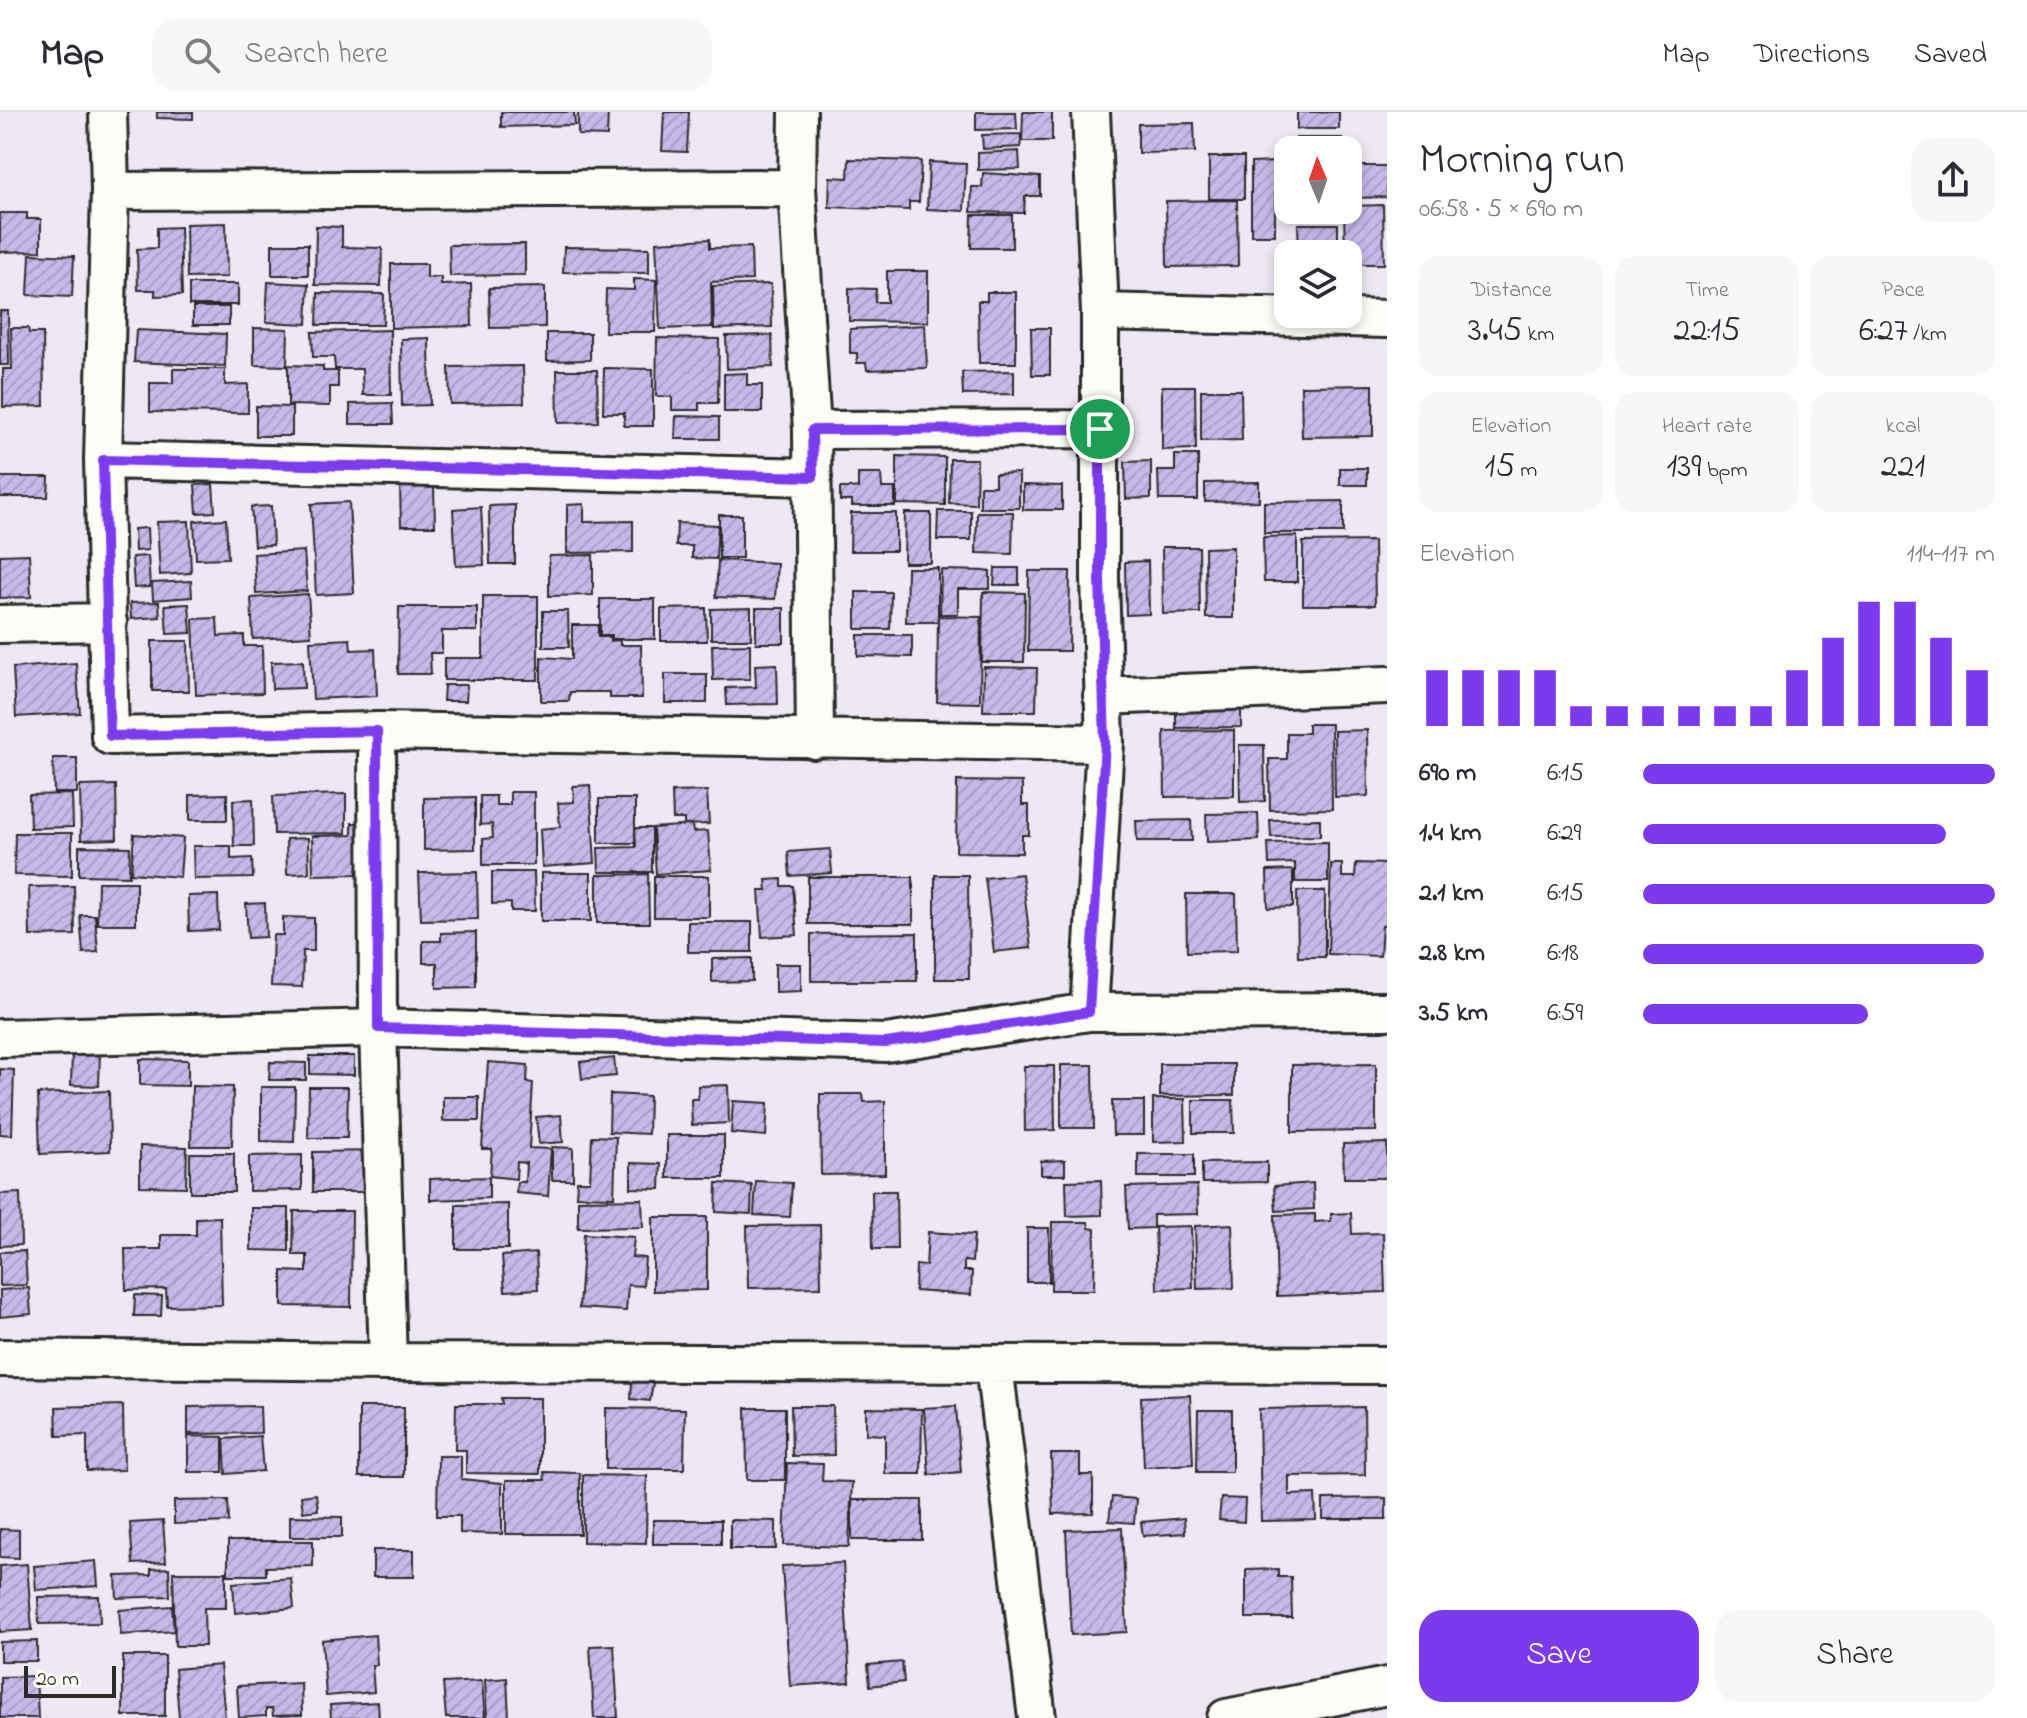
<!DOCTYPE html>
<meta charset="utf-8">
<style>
:root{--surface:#fff;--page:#f7f7f7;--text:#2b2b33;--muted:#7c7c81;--line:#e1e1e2;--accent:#7c3aed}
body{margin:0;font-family:"Indie Flower",sans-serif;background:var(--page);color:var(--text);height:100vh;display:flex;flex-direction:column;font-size:30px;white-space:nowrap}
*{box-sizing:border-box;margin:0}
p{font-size:26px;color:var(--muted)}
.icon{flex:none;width:44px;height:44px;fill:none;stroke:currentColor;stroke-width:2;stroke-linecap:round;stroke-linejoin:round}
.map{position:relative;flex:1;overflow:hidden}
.sheet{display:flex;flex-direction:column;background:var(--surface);width:640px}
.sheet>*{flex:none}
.needle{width:52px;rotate:358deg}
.buttons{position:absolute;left:1274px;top:24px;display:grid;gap:16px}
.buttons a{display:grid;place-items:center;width:88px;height:88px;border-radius:16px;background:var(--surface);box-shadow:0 4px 12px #0003;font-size:40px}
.scale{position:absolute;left:24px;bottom:20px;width:92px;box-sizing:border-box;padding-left:8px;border:4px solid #2b2b2b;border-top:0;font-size:22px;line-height:28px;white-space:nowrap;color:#2b2b2b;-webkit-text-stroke:6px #fdfcf7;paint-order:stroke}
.pin{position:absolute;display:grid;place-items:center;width:68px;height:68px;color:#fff;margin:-34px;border:4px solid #fff;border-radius:50%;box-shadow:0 2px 8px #0007}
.round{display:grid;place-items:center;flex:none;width:84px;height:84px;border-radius:24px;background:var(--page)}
.summary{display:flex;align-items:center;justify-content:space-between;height:136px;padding:0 32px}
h1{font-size:44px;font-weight:600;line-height:60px}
.metrics{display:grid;grid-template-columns:repeat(3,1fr);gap:12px;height:136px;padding:8px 32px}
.metrics div{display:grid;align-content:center;border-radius:20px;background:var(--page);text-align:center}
.metrics b{font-size:34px;font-weight:600}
.metrics small{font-size:22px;font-weight:400}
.metrics p{font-size:22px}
.chart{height:224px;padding:16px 32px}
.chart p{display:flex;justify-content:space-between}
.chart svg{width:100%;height:144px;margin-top:8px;stroke:var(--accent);stroke-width:6}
.cta{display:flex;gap:16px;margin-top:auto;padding:16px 32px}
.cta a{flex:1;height:92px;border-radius:24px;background:var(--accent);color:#fff;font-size:32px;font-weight:600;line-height:92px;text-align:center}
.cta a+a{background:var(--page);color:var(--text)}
ul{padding:0 32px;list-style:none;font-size:26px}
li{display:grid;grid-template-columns:128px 96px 1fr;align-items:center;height:60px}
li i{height:20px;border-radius:10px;background:var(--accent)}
header{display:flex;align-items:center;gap:48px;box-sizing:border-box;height:112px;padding:0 40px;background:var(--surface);border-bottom:2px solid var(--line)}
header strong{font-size:38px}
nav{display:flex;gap:44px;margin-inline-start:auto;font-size:28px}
.search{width:560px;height:72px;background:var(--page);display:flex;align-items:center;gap:20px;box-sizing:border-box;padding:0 28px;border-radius:24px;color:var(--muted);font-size:30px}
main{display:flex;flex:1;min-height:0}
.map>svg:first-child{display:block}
.building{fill:url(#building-hatch);stroke:#2b2b2b;stroke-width:2}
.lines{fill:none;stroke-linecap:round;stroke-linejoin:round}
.street-casing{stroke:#2b2b2b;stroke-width:42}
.street{stroke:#fdfcf7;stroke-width:36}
.route-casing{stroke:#fff;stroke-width:16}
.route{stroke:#7c3aed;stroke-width:10}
</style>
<header>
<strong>Map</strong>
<div class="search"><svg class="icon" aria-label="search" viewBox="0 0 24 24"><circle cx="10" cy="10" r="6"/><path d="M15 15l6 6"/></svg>Search here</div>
<nav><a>Map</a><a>Directions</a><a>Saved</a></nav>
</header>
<main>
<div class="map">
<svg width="1387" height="1606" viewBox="0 0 1387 1606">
<defs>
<pattern id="building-hatch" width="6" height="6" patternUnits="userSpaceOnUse" patternTransform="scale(2)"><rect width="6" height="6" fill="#c7b8e9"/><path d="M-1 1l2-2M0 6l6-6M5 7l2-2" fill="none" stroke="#ab9ec8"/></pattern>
</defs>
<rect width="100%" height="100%" fill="#ede8f3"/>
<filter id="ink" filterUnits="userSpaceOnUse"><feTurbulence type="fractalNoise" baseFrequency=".0125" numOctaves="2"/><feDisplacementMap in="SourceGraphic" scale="16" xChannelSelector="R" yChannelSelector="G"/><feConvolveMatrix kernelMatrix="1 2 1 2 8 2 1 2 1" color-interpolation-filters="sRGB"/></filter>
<g filter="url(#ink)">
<path class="building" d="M157,0h36v7l-36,-1z
M501,0h73l1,13 -74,2z
M578,0h30l-1,24 -29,-1z
M664,0h25l-2,40 -25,-1z
M976,0h40l1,17 -41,1z
M1023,0h29v29h-30z
M1297,0h42v17h-42z
M1194,11l1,29 -57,1v-29z
M1021,22v13l-38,2 -1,-14z
M1296,26h46v12h-46z
M1019,39l1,18 -42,1v-17z
M1209,45h35v42h-35z
M849,47l72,2 -2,41h-10v8l-80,-3 1,-30 18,1z
M929,50l37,2 -2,47 -37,-2z
M1275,50v73h-24v-72z
M1279,52h9v35h-8z
M1355,54h32v31l-32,1z
M983,61l57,4v19h-15l-1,17 -53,-1 1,-25h10z
M1237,88l1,66 -71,1 -1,-66z
M1383,93l1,59h-36v-10h-3l-1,-44h4v-4z
M0,101h27v6h14v32l-41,1z
M972,103h40v33h-41z
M226,111l1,54 -40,1 -1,-54z
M1298,112h40v30h-39z
M316,114l26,1v20l40,1 -1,38 -66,-1z
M180,115l2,68 -27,1v-6h-17l-1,-41 20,-1v-20z
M710,127v9l41,-1 1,33 -41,2 1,45 -52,2 -4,-87z
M272,132h36v31h-36z
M525,132v31l-75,1 -1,-31z
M564,135l85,1v25l-86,-1z
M30,142l44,2 -2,41 -44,-2z
M391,152h36v14l14,-1v8l30,-1 1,42 -81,2z
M1281,153h7v22l-7,1z
M887,159h41v51l-79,-1v-33l27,1 -1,13h12z
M634,167l22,1 -1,52h-50l1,-43 28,1z
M268,170l41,2 -2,40 -41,-2z
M189,172h49v21h-49z
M771,172l1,43 -58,2 -1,-43z
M545,175v40l-55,1 -1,-40z
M987,180h29v71h-37l-1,-62h9z
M318,181l66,1 -1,31h-66z
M193,195h36v18h-36z
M0,199h8l1,54h-9z
M925,213l2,43 -60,2 -1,-7h-9v-10h-7v-24z
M11,216h17l1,5h14l1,73 -41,1v-38h9z
M254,216l34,1 -1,37 -33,-1z
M1031,216h19v47h-18z
M136,218l90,4 -1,32 -91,-4z
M390,218l1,65h-28l-1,-26h-27l-1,-12h-21l-1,-25z
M547,221h43v27l-43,1z
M772,223l1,32 -46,2 -1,-33z
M429,226l1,67 -28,1 -1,-67z
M657,226l62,1 -1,64h-19v7h-27v-13l-16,-1z
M288,253l35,1v5h15v16h-8v19l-42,-1z
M523,254l1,37 -74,1 -1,-37z
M604,256l49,1v57h-29v-13h-21z
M173,257h52v16l23,-1v29l-98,-1v-29h23z
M557,258h40l1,52 -40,1z
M1014,259v23l-51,1 -1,-23z
M747,261v12h15v27h-38v-38z
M1373,273v51l-71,1 -1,-51z
M1162,274h33l1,63 -34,1z
M1201,278h40l1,50 -41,1z
M392,291l1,21h-43v-20z
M256,294l36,1v29h-36z
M676,304l43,1v22h-44z
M1175,343h23v45h-39l-1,-29h17z
M897,344l48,1v48l-48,-1z
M950,347h27l-1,45 -27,-1z
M1151,349v37l-25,1 -1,-37z
M1340,356h27v17h-27z
M1019,361v35h-39v-22h15v-12z
M858,362h23l1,14h13v18h-43v-5h-12v-13h18z
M0,365h49l-1,20h-48z
M1259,370v19l-54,1v-19z
M213,372l2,28 -18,1 -2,-28z
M1023,373l39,1v24h-39z
M400,375h34l1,39h-34z
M1343,389v32h-79v-31z
M349,390l5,91 -38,2 -5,-91z
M584,392v18l49,-1v31l-66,1v-48z
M515,393v59h-25l-1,-58z
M271,394l2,39 -19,1 -3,-39z
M481,395l3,58 -28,1 -3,-57z
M938,399h33v29h-34z
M977,400h36l-1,42 -36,-1z
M851,401h45v38h-46z
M905,401h26v50h-27z
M719,403h23v43h-23z
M226,407l2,39 -32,1 -2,-38z
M189,409l2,52 -31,2 -3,-53z
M677,411l41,2 -2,34 -24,-1v-12h-16z
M147,416l1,22 -13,1 -1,-22z
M1297,424v46h-33l-1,-45z
M1374,429l1,64h-72v-63z
M1162,435h37l1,66 -37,1z
M1233,435v71h-27l-1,-70z
M304,439l3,40 -51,3 -2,-40z
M29,442l2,43 -31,1v-43z
M593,443v40l-44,1v-40z
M148,444l2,31 -16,1 -2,-31z
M718,448l59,3 -2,36 -59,-2z
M1148,449l1,53 -23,1 -1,-53z
M907,456h31v54h-32z
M995,456h24v17h-25z
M941,458l49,1v18h-32v25h-18z
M1029,459h41l-1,80h-41z
M191,469l1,16 -39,3 -1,-17z
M856,480h35l-1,37h-34z
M983,480l42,1 -1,69h-42z
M308,482l3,42 -58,3 -2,-41z
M483,484h55v84h-94v-22h39z
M600,487h55v40h-43v-4h-12z
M159,490l1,15 -29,2 -1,-16z
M189,492l2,29 -24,1 -2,-29z
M399,495h78v24h-35v22h-12l1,21h-33z
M706,496l1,33h-46v-32z
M751,496v31h-40v-30z
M756,496h28v35h-28z
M543,499h25l1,36h-26z
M938,504l43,1 -1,86 -43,-1z
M217,506l1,18 26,-1v11h18l1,47 -67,2 -3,-76z
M572,513h26v12h12v4l10,-1v5h21l1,53h-32v-6h-40l-1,9h-28v-44l31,2z
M858,523h54v22l-54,-1z
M350,527l1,11 24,-1 2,47 -64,3 -3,-58z
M152,529h36l1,50h-37z
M750,532v35l-37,1 -1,-35z
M303,549l1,27 -32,1 -1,-27z
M76,551l4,50 -64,4 -3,-49z
M777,552l1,40 -51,1 -1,-17 30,-1 -1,-22z
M984,555l53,1 -1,43h-53z
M665,562h42v29h-42z
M444,573h23l-1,16h-23z
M1241,592v23l-65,1v-23z
M1308,612h23l1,85 -62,1 -1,-51h18v-26h21z
M1234,618v66l-69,1 -1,-66z
M1367,618l1,66 -33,1 -1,-66z
M1239,633h25l1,56 -25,1z
M53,646h24v35h-23z
M957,669l65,1v23h7v30h-7v18l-66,-1z
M116,673l1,54 -36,1 -1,-54z
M590,673l5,78 -53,4 -2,-38 20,-2 -2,-24 16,-1 -1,-16z
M707,679l2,33 -25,1v-6h-11l-1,-27z
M510,680h24v73h-51v-26l10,-1 -1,-14 -12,1v-29h16v9h14z
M72,682l1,33 -43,1 -1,-33z
M227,682v26h-37v-25z
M346,682v39l-72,1 -1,-38z
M475,685v52l-51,1v-52z
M253,687l1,47h-20l-1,-46z
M599,687h36v44h-36z
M1258,701l1,27 -52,2 -1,-28z
M1320,707v17l-49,1 -1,-17z
M1191,708l1,21h-55l-1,-20z
M352,711h15l-5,45 -5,1v5l-44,1 -1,-39 40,-1z
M692,713l1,7 15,-1 3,39 -55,4 -3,-46z
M635,716h17v44h-53l-1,-24 38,-1z
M15,721h57v43l-58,-1z
M134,722l49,4 -3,39 -49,-4z
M308,726l1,35 -22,1 -1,-35z
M1328,730v40h-33v-19l-26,1 -1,-21z
M79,734l51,1 -1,29 -50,-1z
M193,734h38v13l21,-1 1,20 -59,1z
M830,737l2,24 -42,3 -2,-24z
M1356,751l31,1v62h-5l-2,30 -52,-2 3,-90h11v13h13z
M1293,758v37l-25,1 -1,-37z
M477,760l1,47 -57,1 -2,-47z
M492,760h42l1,39h-24v-8l-19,1z
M541,761h50v48h-50z
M648,762l1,49h-52v-48z
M1022,762l9,74 -37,4 -9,-74z
M935,763h33l1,104h-34z
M654,764h55v41h-55z
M808,765h105v47h-105z
M782,767v7h11l4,49 -35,2 -3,-47h8l-1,-10z
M98,770h38v42h-39z
M74,774l1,49 -45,1 -1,-49z
M1297,779h28v66h-27z
M1186,782h50l1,57 -50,1z
M218,783l1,35 -30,1 -1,-35z
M265,791l1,34 -18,1 -2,-34z
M80,803h15l3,37 -15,1z
M283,805l31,1v33h-11l-1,36 -31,-1 2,-51h10z
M688,810h64v30h-64z
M476,820v55l-39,1v-25h-14v-22h18v-8z
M917,821v48h-106v-47z
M752,846v23l-40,1v-23z
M775,852h26v27l-26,1z
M72,940h28l-1,34 -28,-1z
M310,944h44v19l-44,-1z
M614,946l2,18 -34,3 -2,-17z
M140,947l48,1v26l-48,-1z
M270,950l36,1v17h-37z
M488,950l40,3 -1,17 6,1 -4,65 22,1 -3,47 -32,-3 1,-11h8l1,-19 -9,-1 -1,17 -26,-3 2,-27h-10z
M1160,952h74v31l-74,1z
M1376,952v67l-84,1v-67z
M1061,953h32l1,63h-33z
M1024,954h30l1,64 -30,1z
M0,957l14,1 -2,65 -12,-1z
M728,973l1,38 -37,2 -1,-26h7v-13z
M192,974l41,1 -1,59h-41z
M261,975h34l-1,55 -33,-1z
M309,975h39l-1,51h-39z
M109,979l1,60 -70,3 -2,-60z
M610,982l39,2 -1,38 -39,-2z
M820,982h43l1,8 21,-1v73l-64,1z
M443,985h36v24h-36z
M1153,987h32l1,42 -33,1z
M1193,988h40l1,33h-41z
M733,989l35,2 -2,33 -35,-3z
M1112,989h32v34h-31z
M561,1003l2,27 -24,2 -3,-27z
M667,1023h57v43h-57z
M592,1024l24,1 -2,60 -38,-1 1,-15h13z
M1387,1031v35h-43l-1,-34z
M140,1034l47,1 -1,40 -46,-1z
M552,1035l21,1v32h-21z
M374,1039v41h-61v-40z
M190,1041h44v39h-44z
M1138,1042h56v23h-56z
M302,1043v35l-53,1v-35z
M1065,1048v15h-24v-14z
M1267,1050v20l-65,1v-20z
M631,1051l30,1 -1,25 -29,-1z
M489,1065v21l-59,2v-21z
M1101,1068l1,35 -35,1 -1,-35z
M756,1069l36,2 -2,34 -36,-2z
M717,1071l35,2 -1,29 -35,-2z
M1313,1071l1,26 -38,2 -2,-25z
M1197,1073l1,29 -45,1v13l-25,1 -2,-42z
M872,1079h24l1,58h-24z
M20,1081l1,52 -21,1v-52z
M642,1087l1,28 -65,1v-28z
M508,1092v45h-52v-44z
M251,1096h38v43l-38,-1z
M294,1099h58l-1,96 -69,-1v-35l25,1v-17h-14z
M1351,1101l1,21 31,-1 2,59 -108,4 -2,-81 40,-1v8l16,-1v-7z
M220,1105l2,88 -55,1 -1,-17 -40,1 -1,-41h36v-14h35v-17z
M653,1105h54v73l-54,1z
M1052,1110h36l1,6 6,1 -1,61h-43z
M1232,1112l2,64 -37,1 -2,-63z
M820,1113l1,62 -73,1 -1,-62z
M1191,1114l2,62 -36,1 -2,-62z
M1027,1116h22v54h-22z
M928,1120l46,3 -2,27 -8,-1v10h8l-1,24 -56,-4 1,-26 10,1z
M584,1122l50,3 -2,20 13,1 -2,28 -15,-1 -2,26 -47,-3z
M25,1139l2,34 -27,1v-34z
M536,1141l2,36 -33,2 -3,-35z
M29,1176l2,26 -31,3v-27z
M135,1183l27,1 -1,20h-27z
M632,1268l21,3 -3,18 -19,-2z
M1190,1283l3,69 -49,3 -3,-70z
M501,1286h39v76l-74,-1v-23h-11l1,-46h46z
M123,1293l1,65 -37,1v-36l-30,1 -1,-29z
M260,1294l1,27 -73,1v-27z
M791,1294h42l1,49 -42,1z
M956,1294l5,66 -32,3 -5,-67z
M359,1295h45v70h-45z
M1364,1295l1,68 -76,1v19l26,-1 1,26 -55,1 -2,-112z
M606,1296l79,1 -1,60h-78z
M746,1296h39v72h-38z
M866,1296l56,1 -1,65h-36v-39l-19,-1z
M1198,1298h34v62h-35z
M188,1324l35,1v35h-35z
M260,1324l3,35 -37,3 -2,-35z
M1051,1342h29v21h13v38l-40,1z
M438,1344h23v23l41,4v51l-42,-1v-17h-23z
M787,1351l36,1 -1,17 30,1 -3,65 -65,-2z
M544,1360l36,1v61h-74v-54h39z
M583,1363l64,1 -1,67 -63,-1z
M316,1382l2,16 -15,2 -2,-16z
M1112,1385l24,2 -2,24 -25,-2z
M1221,1386l24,1 -1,23 -25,-2z
M1386,1386v21h-63v-20z
M228,1388l1,22 -55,2v-23z
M852,1388h70v40h-70z
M290,1404l52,1v20h-52z
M1184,1406l1,15 -42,3 -2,-14z
M653,1408h68v24h-68z
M730,1408l46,1v28h-46z
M163,1409l3,41 -33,2 -3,-41z
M1122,1416l5,104 -56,3 -5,-105z
M0,1417l19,1v28l-19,-1z
M228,1429h85v25l-47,1v8h-38z
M373,1438h41v27h-41z
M96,1449l2,25 -62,4 -2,-24z
M843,1451l7,119 -60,4 -8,-120z
M27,1452l5,66 -32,2v-66z
M169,1456l1,28 -53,2 -1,-22 35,-1v-6z
M1278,1457v8h13l1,41h-46v-48z
M173,1460h53v36h-22l1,38h-30z
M291,1466l3,30 -59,5 -2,-30z
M99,1484l1,27 -61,1 -1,-27z
M172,1494l2,25 -53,4 -2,-25z
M375,1523l2,30h-5l2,27 -48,4 -4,-56z
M37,1529v20h-37v-19z
M614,1533l4,73h-24l-4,-72z
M123,1544h42v60h-42z
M902,1550l2,20 -34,4 -2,-21z
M220,1553l5,53h-46l-4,-49z
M36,1564l2,42h-38v-41z
M507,1566l2,40h-22l-2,-38z
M482,1569l3,37h-39l-3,-35z
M301,1571l1,32 -29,1 -1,-7h-6v7l-27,2 -2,-32z
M378,1590l1,16h-48l-1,-13z"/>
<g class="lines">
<g class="street-casing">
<path id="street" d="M108,0l2,79 -7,269 7,276 267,-5 728,12
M798,0l-1,76 15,242 3,310
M110,79l687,-3
M1100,200l287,7
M812,318l288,-1
M103,348l710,17
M0,512l108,-2
M1102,584l285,-11
M377,619l1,297 10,334
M1089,900l16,-269 -5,-164v-267l-9,-200
M0,926l378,-10 508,15 203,-31 298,-1
M0,1246l388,4 999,3
M994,1253l43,353
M1226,1606l161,-32"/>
</g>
<use href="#street" class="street"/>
</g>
</g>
<g class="lines" filter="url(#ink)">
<g class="route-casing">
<path id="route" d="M1100,317v150l5,164 -16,269 -203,31 -508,-15 -1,-297 -267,5 -7,-276 710,17 -1,-47z"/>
</g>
<use href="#route" class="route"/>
</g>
</svg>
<div class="buttons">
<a><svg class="needle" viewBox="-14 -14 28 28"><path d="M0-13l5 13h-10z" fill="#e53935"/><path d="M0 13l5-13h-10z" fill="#7c7c81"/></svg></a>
<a><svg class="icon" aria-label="layers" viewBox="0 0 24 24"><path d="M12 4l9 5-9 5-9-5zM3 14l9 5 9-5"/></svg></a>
</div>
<div class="scale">20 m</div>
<div class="pin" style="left:1100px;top:317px;background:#1e9e55"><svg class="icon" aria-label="arrive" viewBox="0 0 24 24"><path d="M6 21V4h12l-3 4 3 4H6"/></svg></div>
</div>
<section class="sheet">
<div class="summary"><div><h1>Morning run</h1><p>06:58 · 5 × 690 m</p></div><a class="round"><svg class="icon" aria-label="share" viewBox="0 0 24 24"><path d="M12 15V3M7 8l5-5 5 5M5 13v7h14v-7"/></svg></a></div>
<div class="metrics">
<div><p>Distance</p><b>3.45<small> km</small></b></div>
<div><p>Time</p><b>22:15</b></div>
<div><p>Pace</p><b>6:27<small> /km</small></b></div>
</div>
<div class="metrics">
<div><p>Elevation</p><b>15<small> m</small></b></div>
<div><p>Heart rate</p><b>139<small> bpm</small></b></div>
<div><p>kcal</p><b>221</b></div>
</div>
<div class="chart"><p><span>Elevation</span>114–117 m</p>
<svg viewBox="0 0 160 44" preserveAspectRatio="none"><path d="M5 44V27M15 44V27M25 44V27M35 44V27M45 44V38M55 44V38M65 44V38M75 44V38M85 44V38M95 44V38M105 44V27M115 44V17M125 44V6M135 44V6M145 44V17M155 44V27"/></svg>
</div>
<ul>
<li><b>690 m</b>6:15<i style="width:100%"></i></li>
<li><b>1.4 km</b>6:29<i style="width:86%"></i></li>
<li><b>2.1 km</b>6:15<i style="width:100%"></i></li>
<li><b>2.8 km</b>6:18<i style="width:97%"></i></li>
<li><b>3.5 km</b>6:59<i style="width:64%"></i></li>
</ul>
<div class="cta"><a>Save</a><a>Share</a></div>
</section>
</main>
